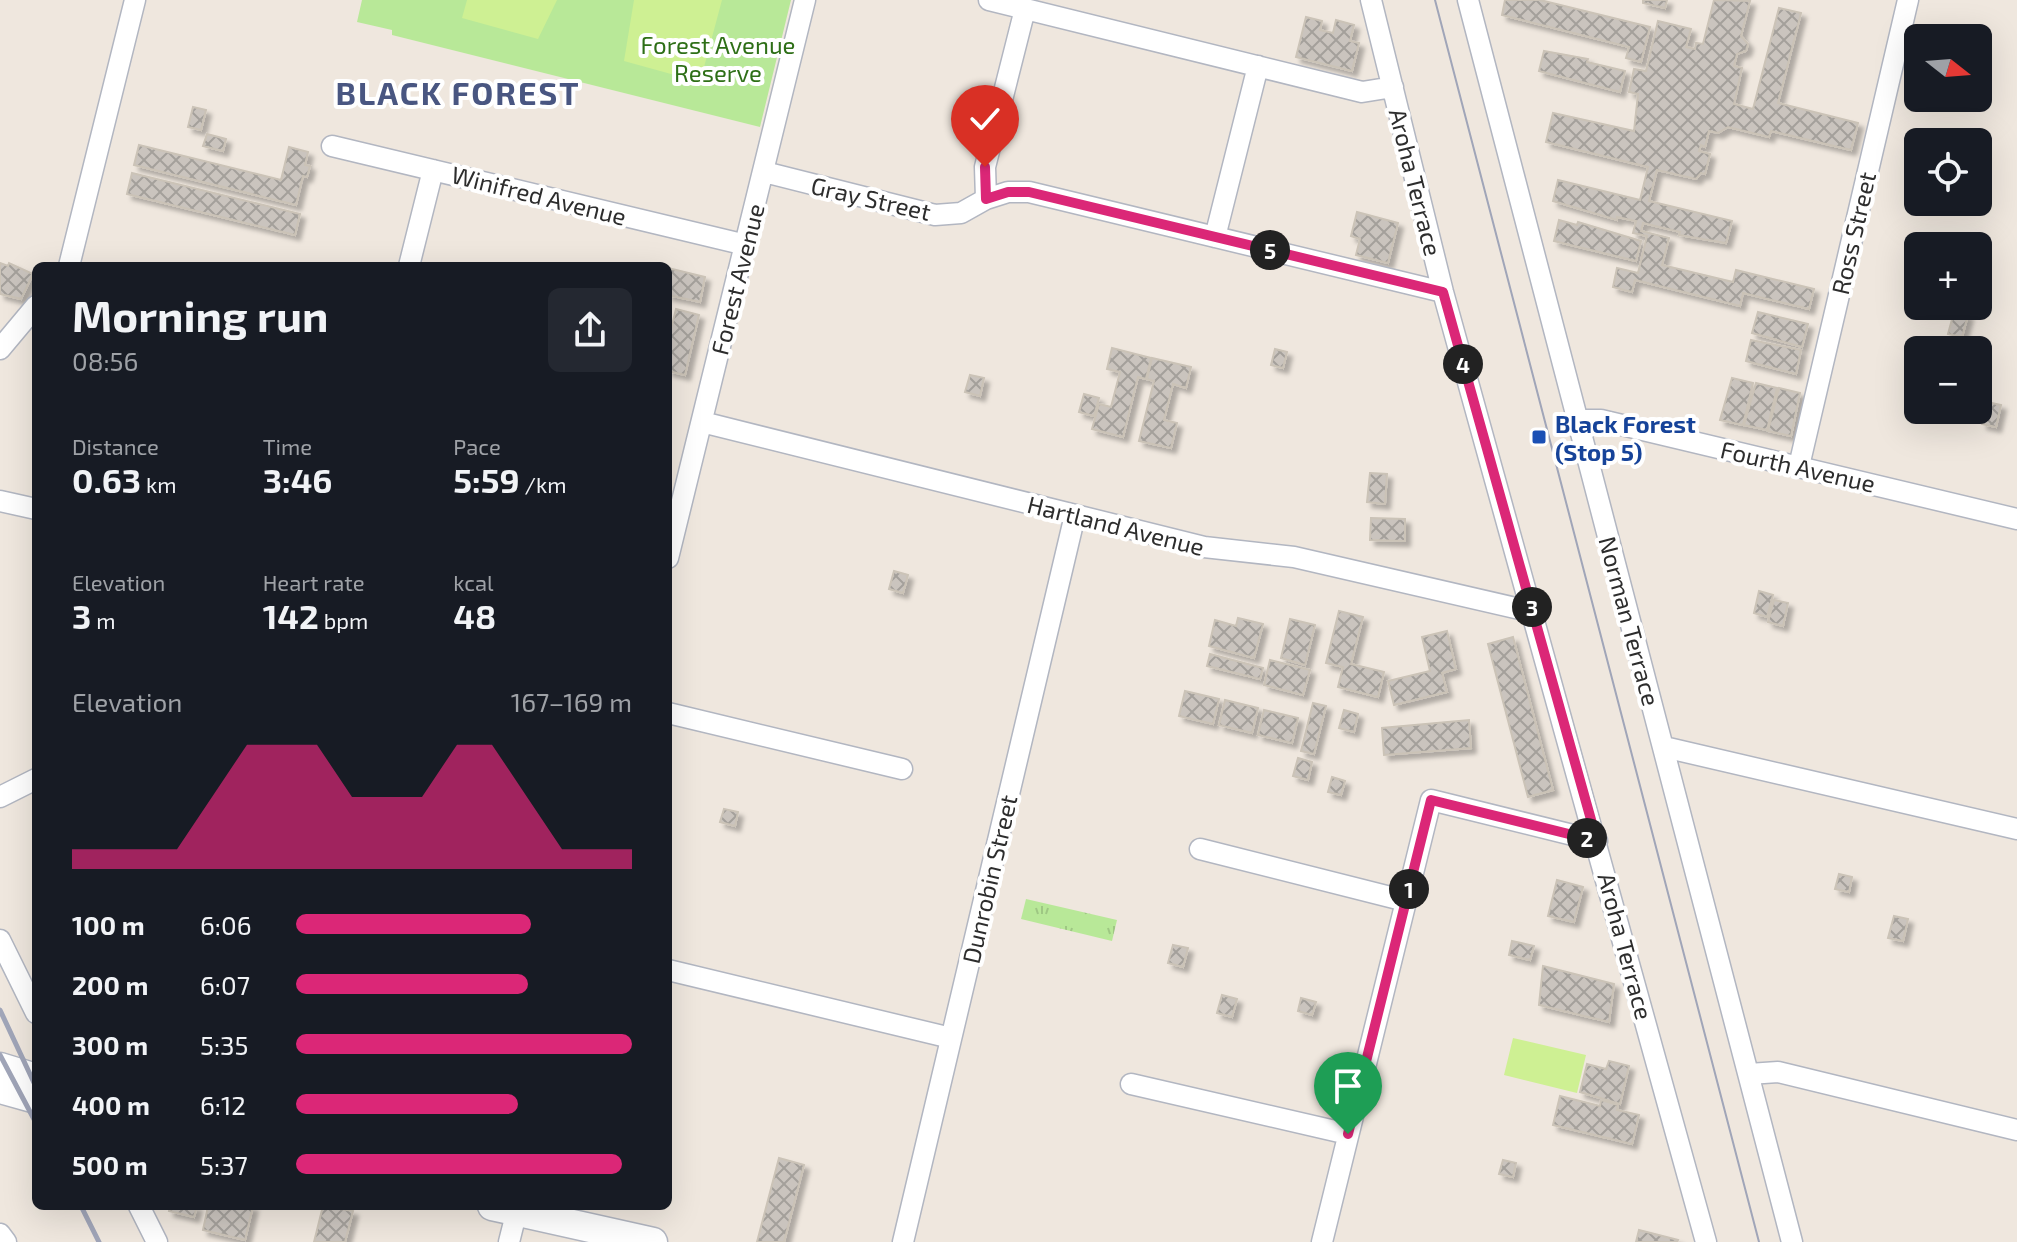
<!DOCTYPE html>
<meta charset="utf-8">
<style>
:root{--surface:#171b24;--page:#242831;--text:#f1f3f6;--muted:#9ea1a6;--accent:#db2777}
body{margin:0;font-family:"Exo 2",sans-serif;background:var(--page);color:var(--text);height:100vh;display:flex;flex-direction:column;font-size:30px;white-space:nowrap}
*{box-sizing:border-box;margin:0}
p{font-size:26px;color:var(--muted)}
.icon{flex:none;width:44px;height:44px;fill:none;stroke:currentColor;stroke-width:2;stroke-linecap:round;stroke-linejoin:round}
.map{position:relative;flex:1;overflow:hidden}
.sheet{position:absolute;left:32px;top:262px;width:640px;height:948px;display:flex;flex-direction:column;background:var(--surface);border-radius:12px;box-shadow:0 8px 32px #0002}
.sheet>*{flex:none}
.needle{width:52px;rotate:107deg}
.tools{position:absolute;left:1904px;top:24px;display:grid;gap:16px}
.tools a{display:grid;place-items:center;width:88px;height:88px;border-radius:12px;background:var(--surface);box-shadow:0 8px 32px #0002;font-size:40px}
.pin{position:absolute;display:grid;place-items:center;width:68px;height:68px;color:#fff;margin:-82px -34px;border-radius:50% 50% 50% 0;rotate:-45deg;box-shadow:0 0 8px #0007}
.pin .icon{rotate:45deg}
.km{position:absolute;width:40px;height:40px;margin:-20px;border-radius:50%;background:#222;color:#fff;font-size:22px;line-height:40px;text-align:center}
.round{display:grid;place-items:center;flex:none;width:84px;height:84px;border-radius:12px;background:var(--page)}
.overview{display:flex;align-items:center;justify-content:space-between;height:136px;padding:0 40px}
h1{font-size:44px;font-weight:700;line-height:60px}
.figures{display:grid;grid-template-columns:repeat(3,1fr);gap:12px;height:136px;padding:8px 40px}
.figures div{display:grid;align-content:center}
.figures b{font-size:34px;font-weight:700}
.figures small{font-size:22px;font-weight:400}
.figures p{font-size:22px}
.chart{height:224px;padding:16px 40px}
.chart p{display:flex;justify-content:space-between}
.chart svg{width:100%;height:144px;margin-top:8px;fill:var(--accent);opacity:.7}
ul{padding:0 40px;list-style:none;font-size:26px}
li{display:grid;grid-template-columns:128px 96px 1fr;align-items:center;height:60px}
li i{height:20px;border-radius:10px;background:var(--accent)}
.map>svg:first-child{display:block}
.grass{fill:url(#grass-tufts)}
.park{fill:#b8e898}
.pitch{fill:#cef093}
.building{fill:url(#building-cross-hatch);stroke:#cbc3b7;stroke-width:2;filter:url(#shadow)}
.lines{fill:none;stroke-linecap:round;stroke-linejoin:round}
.street-casing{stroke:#b2b6c1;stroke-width:23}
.secondary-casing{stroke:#b2b6c1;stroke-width:31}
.street{stroke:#fff;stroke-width:20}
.secondary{stroke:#fff;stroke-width:28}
.tram{stroke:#a0a5b8;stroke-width:2}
.rail{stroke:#a0a5b8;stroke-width:5}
.route-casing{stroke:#fff;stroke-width:16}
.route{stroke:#db2777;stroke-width:10}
.transit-dot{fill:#1a4fb4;stroke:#fff;stroke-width:3}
.labels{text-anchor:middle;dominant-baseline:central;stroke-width:8;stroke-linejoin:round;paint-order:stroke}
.park-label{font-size:24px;fill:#2e6f17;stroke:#fff}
.street-label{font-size:24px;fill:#2d2d2d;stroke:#fff}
.transit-label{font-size:24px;font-weight:bold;fill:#164399;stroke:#fff;text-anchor:start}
.district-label{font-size:32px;font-weight:bold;letter-spacing:2px;fill:#495681;stroke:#fff}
</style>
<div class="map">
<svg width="2017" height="1242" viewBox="0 0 2017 1242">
<defs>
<pattern id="grass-tufts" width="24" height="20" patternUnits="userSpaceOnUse" patternTransform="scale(2)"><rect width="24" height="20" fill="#b8e898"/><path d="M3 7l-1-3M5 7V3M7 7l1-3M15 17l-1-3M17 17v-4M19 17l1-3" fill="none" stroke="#9ec783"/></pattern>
<pattern id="building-cross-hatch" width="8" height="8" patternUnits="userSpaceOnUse" patternTransform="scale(2)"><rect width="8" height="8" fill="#cac4be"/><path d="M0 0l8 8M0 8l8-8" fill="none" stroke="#a4a09b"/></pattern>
<filter id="shadow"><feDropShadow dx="5" dy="5" stdDeviation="2" flood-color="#0004"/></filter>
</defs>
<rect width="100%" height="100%" fill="#efe7de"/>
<path class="grass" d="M1026,899l91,21 -5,21 -91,-22z"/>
<path class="park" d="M362,0h429l-31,127 -368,-92v-5l-35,-8z"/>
<path class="pitch" d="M467,0h90l-19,39 -76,-21z
M634,0h88l-22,82 -76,-21z
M1513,1038l73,17 -9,38 -73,-18z"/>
<path class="building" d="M1505,0h35l110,27 -9,35 -15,-4 3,-11 -127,-32z
M1643,0h24l-2,8 -22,-5z
M1714,0l36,1 -9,35 7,8 -2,7 -9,3 -3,12 8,2 -8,36 19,5 26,-101 22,5 -23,90 80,20 -7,27 -80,-19 -2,6 -41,-10 -10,6 -9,-2 -4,16 -4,-2 -2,6 11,3 -5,20 -4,-1 -5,6 -39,-9 -8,31 83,20 -6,22 -47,-8 1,-3 -37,-9 -2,8 28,7 -7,27 71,17 3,-12 78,19 -5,20 -66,-16 -3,13 -105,-26 -3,12 -19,-5 4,-19 21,5 9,-37 -14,-3 3,-12 -19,-4v3l-64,-19 5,-21 82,20 8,-33 -102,-25 7,-29 81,18 4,-37 -9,-2 5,-23 12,2 12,-50 33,8 -5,18 9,2 1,-6 7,1z
M1306,17l16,4 -2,9 13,3 3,-13 18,5 -4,16 9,2 -7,28 -56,-14z
M1544,51l44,8 -1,3 38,9 -5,21 -81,-21z
M193,107l13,3 -5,20 -13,-3z
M207,134l19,5 -3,12 -20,-5z
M139,145l142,35 8,-33 19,5 -3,13 5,1 -3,11 -4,-1 -7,29 -162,-40z
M132,173l168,41 -5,21 -168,-41z
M1357,212l41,11 -10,40 -32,-8 4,-16 -9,-3z
M1559,220l18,5 1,-3 63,19 -5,20 -82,-20z
M0,263l8,3 1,-3 24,11 -12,25 -21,-5z
M668,268l37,9 -5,25 -32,-7z
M676,309l23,6 -14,60 -17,-4v-30z
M1758,312l50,12 -6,23 -50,-14z
M1954,312l14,3 -6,22 -14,-3z
M1751,340l50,10 -5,24 -50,-13z
M1112,348l39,10 -5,21 -8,-2 -15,60 -31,-8 7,-25 12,3 9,-35 -13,-3z
M1275,349l12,3 -4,16 -12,-3z
M1152,358l39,9 -5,21 -13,-4 -9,36 13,3 -6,25 -32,-7 15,-60 -7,-2z
M970,375l14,3 -4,18 -15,-4z
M1732,378l21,5 -10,42 -23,-5z
M1756,383l21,5 -10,42 -23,-5z
M1779,388l21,5 -9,43 -23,-5z
M1084,394l15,4 -5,18 -15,-4z
M1987,402l14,3 -5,22 -14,-3z
M1370,473l17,1 -2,30 -18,-2z
M1371,518l34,1v22l-35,-1z
M894,571l14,4 -5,18 -14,-4z
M1759,591l14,4 -6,22 -13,-4z
M1774,600l14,3 -5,23 -15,-4z
M1339,611l24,6 -12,47 33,8 -6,25 -40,-10 5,-20 -17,-4z
M1238,618l25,6 -9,34 -45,-12 6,-26 21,6z
M1290,619l25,6 -10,40 -24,-7z
M1447,631l9,38 -14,4 5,19 -53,13 -6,-24 42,-10 -8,-34z
M1513,637l40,153 -25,7 -40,-153z
M1210,654l53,14 -3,11 -53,-13z
M1270,660l40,10 -7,25 -39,-10z
M1185,691l34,8 -6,25 -34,-8z
M1225,700l33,8 -6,25 -33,-8z
M1313,703l13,3 -12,48 -13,-3z
M1264,710l34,8 -6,25 -34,-8z
M1344,710l14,4 -4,18 -15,-4z
M1469,720l2,28 -87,7 -2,-27z
M1298,758l14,4 -4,18 -15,-4z
M1332,777l13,4 -4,14 -13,-3z
M724,809l14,3 -3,14 -15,-4z
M1839,874l13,3 -3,15 -14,-3z
M1557,880l26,7 -9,35 -26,-6z
M1894,916l14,3 -5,22 -15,-3z
M1512,941l22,5 -4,14 -21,-5z
M1173,945l15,3 -5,19 -15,-4z
M1543,966l71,18 -5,38 -70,-17z
M1222,995l15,4 -5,18 -15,-4z
M1301,998l15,4 -4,13 -14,-4z
M1609,1061l20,5 -9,38 -40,-12 7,-28 19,5z
M1560,1096l40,10 1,-6 17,5 -1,5 22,5 -7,29 -79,-19z
M779,1158l25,7 -20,77h-27z
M1503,1160l13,3 -3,14 -14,-3z
M170,1206h27l-3,11 -25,-6z
M208,1206h45l-8,34 -42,-10z
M323,1206l30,5 -8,31h-31z
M1639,1230l39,10 -1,2h-41z"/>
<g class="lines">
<g class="street-casing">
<path id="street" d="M989,0l373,92 31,-5
M1371,0l72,292 263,950
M1468,0l324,1242
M332,146l414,99
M764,172l171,43 26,-2 25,-14 22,-7h21l414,100
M986,199l-1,-32 40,-158
M1215,237l43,-171
M69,266l66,-266
M409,266l24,-96
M0,349l36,-43
M1578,420h23l416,99
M702,422l502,125 90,10 239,55
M1799,466l109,-466
M0,501l36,8
M668,558l137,-558
M668,713l234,56
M1664,747l353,82
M0,797l36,-18
M1200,849l206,52
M0,940l36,73
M668,970l283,68
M1749,1074l29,-2 239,58
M1131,1084l217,50
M139,1206l18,36
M0,1234l6,8
M509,1242l9,-36
M903,1242l172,-727
M1322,1242l109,-442 166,41"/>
</g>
<g class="secondary-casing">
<path id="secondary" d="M0,1067l36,11
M0,1089l36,10
M492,1206l161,36"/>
</g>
<use href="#street" class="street"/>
<use href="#secondary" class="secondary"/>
<path class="tram" d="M1435,0l324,1242"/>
<path class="rail" d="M0,1010l36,77
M0,1055l36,68
M81,1206l18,36"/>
</g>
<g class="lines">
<g class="route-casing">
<path id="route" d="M985,167l1,32 22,-7h21l414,100 154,549 -166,-41 -83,334"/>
</g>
<use href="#route" class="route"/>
</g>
<rect class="transit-dot" x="1531" y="429" width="16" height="16" rx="4"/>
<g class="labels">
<g class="park-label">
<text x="718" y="44">Forest Avenue<tspan x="718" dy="28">Reserve</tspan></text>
</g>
<g class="street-label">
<text transform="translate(1416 182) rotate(76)">Aroha Terrace</text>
<text transform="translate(539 195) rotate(14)">Winifred Avenue</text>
<text transform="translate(871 198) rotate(13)">Gray Street</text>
<text transform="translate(1853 233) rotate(-77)">Ross Street</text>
<text transform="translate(737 279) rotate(-76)">Forest Avenue</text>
<text transform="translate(1798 466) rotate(13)">Fourth Avenue</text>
<text transform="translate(1116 525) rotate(14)">Hartland Avenue</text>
<text transform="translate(1630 621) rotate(75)">Norman Terrace</text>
<text transform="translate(989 879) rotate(-77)">Dunrobin Street</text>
<text transform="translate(1626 946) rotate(75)">Aroha Terrace</text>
</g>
<g class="transit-label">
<text x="1555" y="423">Black Forest<tspan x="1555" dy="28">(Stop 5)</tspan></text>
</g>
<g class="district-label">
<text x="458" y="92">BLACK FOREST</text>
</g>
</g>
</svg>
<div class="tools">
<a><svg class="needle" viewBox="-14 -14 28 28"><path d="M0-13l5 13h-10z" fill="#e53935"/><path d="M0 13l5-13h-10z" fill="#9ea1a6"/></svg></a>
<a><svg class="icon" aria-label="locate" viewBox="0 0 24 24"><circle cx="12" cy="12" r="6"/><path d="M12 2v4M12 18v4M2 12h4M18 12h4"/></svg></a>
<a>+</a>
<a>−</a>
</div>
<div class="pin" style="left:1348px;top:1134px;background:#1e9e55"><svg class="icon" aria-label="arrive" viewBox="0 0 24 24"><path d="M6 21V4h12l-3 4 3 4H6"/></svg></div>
<div class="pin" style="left:985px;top:167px;background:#d93025"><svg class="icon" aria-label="check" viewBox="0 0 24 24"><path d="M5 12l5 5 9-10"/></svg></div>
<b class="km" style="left:1409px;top:889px">1</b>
<b class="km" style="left:1587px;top:838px">2</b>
<b class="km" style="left:1532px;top:607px">3</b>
<b class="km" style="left:1463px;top:364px">4</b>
<b class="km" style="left:1270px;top:250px">5</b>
<section class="sheet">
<div class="overview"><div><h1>Morning run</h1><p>08:56</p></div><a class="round"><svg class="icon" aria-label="share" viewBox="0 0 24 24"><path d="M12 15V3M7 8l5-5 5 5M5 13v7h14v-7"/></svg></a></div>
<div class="figures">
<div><p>Distance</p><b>0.63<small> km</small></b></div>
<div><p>Time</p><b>3:46</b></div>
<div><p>Pace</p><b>5:59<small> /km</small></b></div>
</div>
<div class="figures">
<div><p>Elevation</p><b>3<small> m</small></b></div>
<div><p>Heart rate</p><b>142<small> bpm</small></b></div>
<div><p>kcal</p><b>48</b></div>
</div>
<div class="chart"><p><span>Elevation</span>167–169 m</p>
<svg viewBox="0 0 160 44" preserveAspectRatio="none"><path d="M0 44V38L10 38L20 38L30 38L40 22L50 6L60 6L70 6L80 22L90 22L100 22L110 6L120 6L130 22L140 38L150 38L160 38V44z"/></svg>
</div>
<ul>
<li><b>100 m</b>6:06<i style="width:70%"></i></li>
<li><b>200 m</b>6:07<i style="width:69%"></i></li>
<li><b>300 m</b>5:35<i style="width:100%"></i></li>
<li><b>400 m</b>6:12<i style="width:66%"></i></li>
<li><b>500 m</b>5:37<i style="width:97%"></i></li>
</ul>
</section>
</div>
